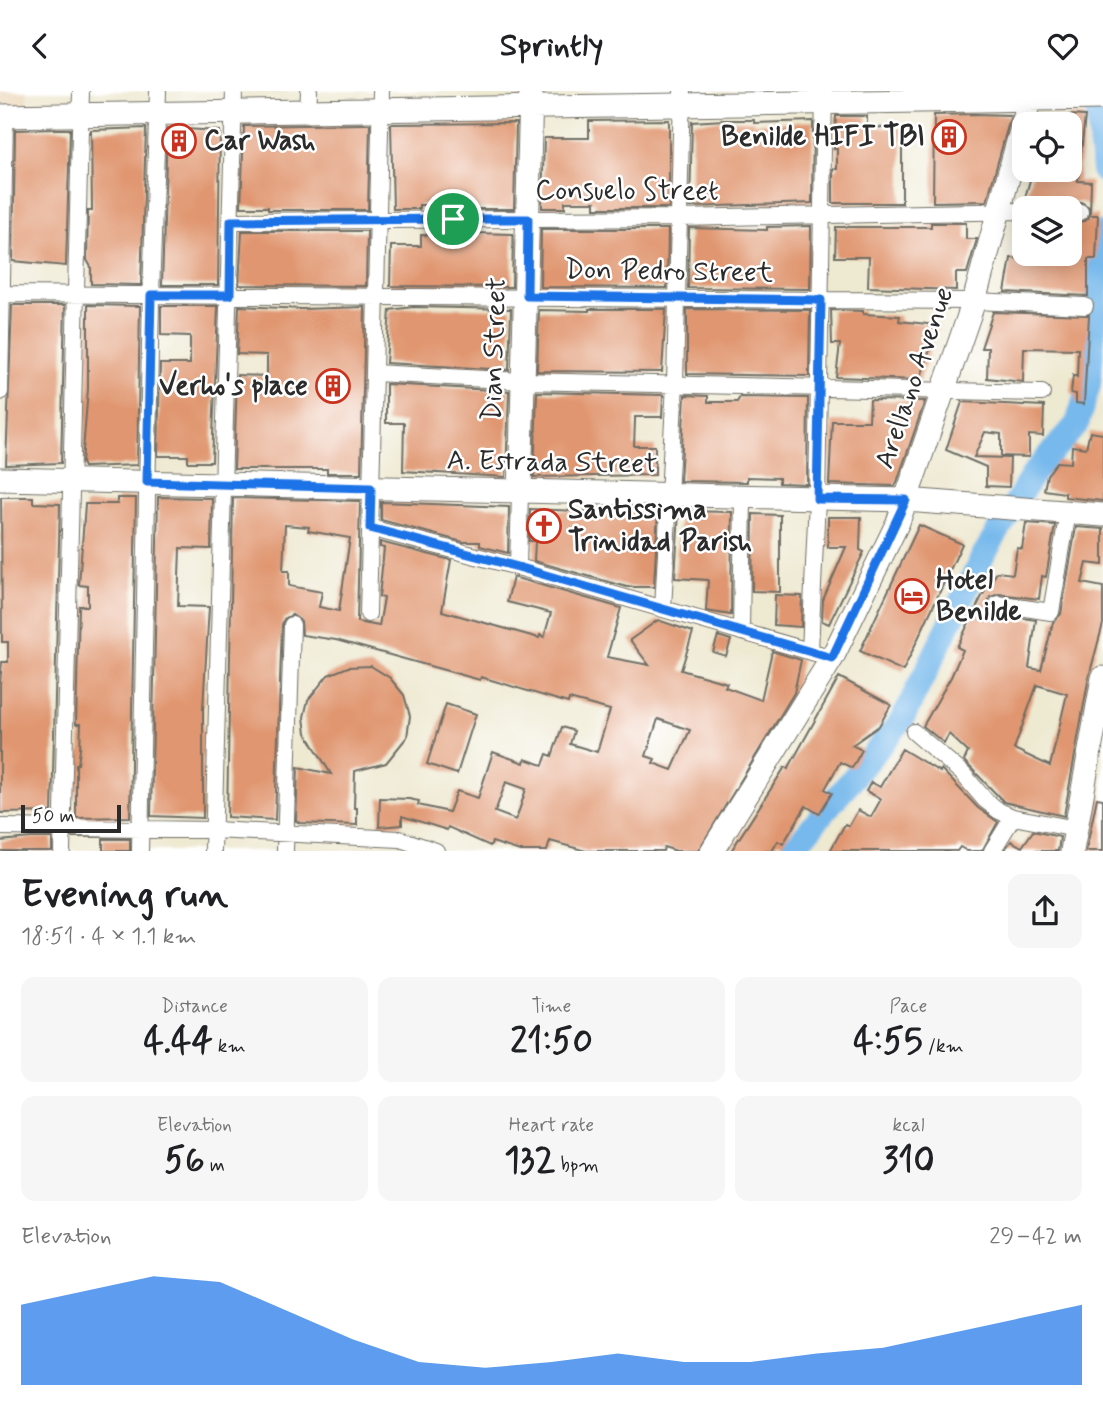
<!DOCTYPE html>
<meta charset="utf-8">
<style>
:root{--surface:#fff;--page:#f6f6f6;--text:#202124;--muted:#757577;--accent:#1a73e8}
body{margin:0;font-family:Mynerve,sans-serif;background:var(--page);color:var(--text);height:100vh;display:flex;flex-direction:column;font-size:26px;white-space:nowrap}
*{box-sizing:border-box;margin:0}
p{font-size:23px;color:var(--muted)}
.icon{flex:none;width:38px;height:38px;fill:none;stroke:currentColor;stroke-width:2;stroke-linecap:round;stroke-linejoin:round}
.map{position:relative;height:760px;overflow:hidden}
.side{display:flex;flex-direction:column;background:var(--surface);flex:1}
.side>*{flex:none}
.buttons{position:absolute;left:1012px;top:21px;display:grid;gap:14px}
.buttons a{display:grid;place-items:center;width:70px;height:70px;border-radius:14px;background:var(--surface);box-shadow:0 4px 18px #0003;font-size:35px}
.scale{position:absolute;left:21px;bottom:18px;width:100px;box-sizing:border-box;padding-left:7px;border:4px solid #2b2b2b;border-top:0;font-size:19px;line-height:24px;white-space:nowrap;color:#2b2b2b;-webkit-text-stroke:5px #fff;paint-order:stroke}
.pin{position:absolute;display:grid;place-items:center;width:60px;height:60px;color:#fff;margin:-30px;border:4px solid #fff;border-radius:50%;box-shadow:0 2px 7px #0007}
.round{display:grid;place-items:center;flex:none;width:74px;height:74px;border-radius:14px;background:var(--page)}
.head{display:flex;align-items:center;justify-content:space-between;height:119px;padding:0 21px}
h1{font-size:38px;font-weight:700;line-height:52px}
.figures{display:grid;grid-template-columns:repeat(3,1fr);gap:10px;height:119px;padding:7px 21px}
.figures div{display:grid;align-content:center;border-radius:14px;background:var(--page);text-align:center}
.figures b{font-size:35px;font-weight:700}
.figures small{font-size:19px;font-weight:400}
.figures p{font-size:19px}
.chart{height:196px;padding:14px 21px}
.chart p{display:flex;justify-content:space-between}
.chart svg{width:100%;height:126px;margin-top:7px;fill:var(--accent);opacity:.7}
header{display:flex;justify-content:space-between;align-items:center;height:91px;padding:0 21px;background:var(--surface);font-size:32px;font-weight:700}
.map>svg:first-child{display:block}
.built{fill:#ebd8ba}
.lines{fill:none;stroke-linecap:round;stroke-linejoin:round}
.river{stroke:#77b9ec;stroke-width:24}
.building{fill:#e09670;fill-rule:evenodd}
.street-casing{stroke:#6f6e65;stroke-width:18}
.secondary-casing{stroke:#6f6e65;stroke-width:25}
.street{stroke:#fff;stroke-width:16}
.secondary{stroke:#fff;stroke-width:23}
.route-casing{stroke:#fff;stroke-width:14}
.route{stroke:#1a73e8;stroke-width:9}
.labels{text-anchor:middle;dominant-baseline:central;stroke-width:5;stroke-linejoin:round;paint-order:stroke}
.poi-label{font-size:28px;font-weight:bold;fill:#2b2b2b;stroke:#fff;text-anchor:start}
.street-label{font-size:28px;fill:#2b2b2b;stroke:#fff}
</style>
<header><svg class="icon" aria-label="back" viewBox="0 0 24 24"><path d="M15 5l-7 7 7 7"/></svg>Sprintly<svg class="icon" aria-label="heart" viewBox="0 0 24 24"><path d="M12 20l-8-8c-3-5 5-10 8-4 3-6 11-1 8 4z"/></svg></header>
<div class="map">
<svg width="1103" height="760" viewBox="0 0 1103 760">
<rect width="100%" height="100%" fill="#fff"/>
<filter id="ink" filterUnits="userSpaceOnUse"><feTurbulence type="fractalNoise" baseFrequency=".0143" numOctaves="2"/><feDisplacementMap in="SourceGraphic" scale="14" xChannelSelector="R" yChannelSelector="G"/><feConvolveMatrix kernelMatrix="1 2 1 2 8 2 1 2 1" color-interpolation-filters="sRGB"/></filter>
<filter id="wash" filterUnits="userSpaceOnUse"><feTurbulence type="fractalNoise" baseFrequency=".00686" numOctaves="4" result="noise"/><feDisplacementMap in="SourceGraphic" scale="28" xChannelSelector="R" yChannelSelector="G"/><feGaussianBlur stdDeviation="1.57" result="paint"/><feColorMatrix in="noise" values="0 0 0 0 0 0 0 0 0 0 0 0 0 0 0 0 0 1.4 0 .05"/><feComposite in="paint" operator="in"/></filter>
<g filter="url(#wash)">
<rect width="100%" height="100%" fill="#eee9d1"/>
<path class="built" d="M0,0h27v16h-27z"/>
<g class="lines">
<path class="river" d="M1096,0l7,80
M791,760l111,-131 81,-164 50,-82 44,-50 12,-39 14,-152"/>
</g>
<g id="blocks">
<path class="building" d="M974,23l37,1 -24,86 -54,1 1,-87z
M1069,24l16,1 -7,65 13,1 -1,33h8l-2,44h-8v37l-83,-4 6,-34 38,4 2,-8h18v-32l16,-1 4,-4v-10l-8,-5 -17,1 -5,5 -26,-1 -9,-6 9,-31h36z
M836,25h31v11l35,1v75h-69v-34h4v-20h-3z
M669,29v88h-74v-6h-30v6h-23l2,-70h45v-17z
M724,29h30v3l59,-2 -1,82 -122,4 2,-85z
M516,32l-2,86h-72v-4h-23v4h-26l-2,-85z
M365,33h5l-2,86h-100v-3h-27l3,-81z
M146,37l-5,157 -50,-1v-17l-4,-7 1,-49h4l-1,-81z
M167,37l53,3 -2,154h-56z
M58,38h12l-4,137 -53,-5 2,-131z
M931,132h35v16h11l-10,34h-11v17l-88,-3 1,-30h-34l1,-30h95z
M811,135l-1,63 -122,-1 1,-60 78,2v-3z
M541,138h127l-1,59 -127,-1z
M242,140h125l-1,55 -127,-1z
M470,142l43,1 -1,53 -122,-1 1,-40h30v-11l49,2z
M12,214h53l-4,158 -55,2z
M88,214l52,1 -3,159 -53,2 -2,-4 6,-74z
M161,215h57l-6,156h-24v-6h-30l2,-92h30v-28l-29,-1z
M239,215l63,3 63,-2 -4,166h-34v-4h-93l3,-94 30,1v-21l-30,-1z
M413,216l98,2 -2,61 -123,-7 4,-53z
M589,218h77l-4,63 -125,-1 2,-61 50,1z
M687,218l123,1 -1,66 -122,-2z
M831,219l32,1v3l37,2 -1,5 39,4 -18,55 -84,-3 4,-33h-8z
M993,221l96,3 -5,89 -8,-1v-9l-5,-1 2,-18 4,2 1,-28 -54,-1 -1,34 -36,-4 1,-30h-7z
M386,293l123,7 -3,86 -103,-6 1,-48h-18z
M537,301l126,3 -1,22h-27v3l-1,26h21v29l-121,2z
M685,304l23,1v6h29l3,-5 68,1 -1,86 -28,-1v-5l-32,-1v5l-67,-1z
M870,309l55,1 -28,81 -2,4 -66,-2 3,-63h37z
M962,311l82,4 -1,30 -14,-1v22l-28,-1v-22l-16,-2 -11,25 36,1 -1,29 -23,-1v-19l-40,-17z
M1090,341l13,2v67l-38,-4v-4l-21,-3 3,-15 10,-13 14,1 1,-17 14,2z
M1,406h32v6l27,1 -8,308 -52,1v-130l2,-21h6v-20h-6z
M158,406l54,1 -1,51 -31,-1 -2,58 31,1 -6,102v109l-52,-2z
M117,407h19l-6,319 -54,1v-54h2l2,-15 1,-25h-5l3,-118h9v-20l-9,-1 6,-81h32z
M233,407l127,3 -3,121 22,4 5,-28 -5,-1 5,-49 -4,-1v-5l71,18 -9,51 97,27 1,-3 4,2 7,-24 -44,-11 6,-25 108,31 -14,49 42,8 -19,-25 28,-20 35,12 -12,38 46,13 -2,4 36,13 11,-49 29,9 -7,33 -96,158h-22l-12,-4 -1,4h-77l-36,-10 -3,10h-27l-28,-9 -2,4 -42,-19 -1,3 -45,-14v9l-23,2 1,-29 29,1 10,2 -1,4 31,7 8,-21 21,7 15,-46 31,11 1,-4 18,6 4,-11 5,2 10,-29 12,4 -4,13 27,8 13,-42 -41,-11 -1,4 -87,-26 -1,3 -144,-40 -34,-5 -1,-14 -9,-6 -8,4 -2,6 -7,195 -48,-3zM285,434l24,2 -1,4 42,7 -11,73 -20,-4 3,-15 -33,-6v-15h-6zM658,628l32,11 -18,40 -19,-7 2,-4 -9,-3zM506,691l20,7 -10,31 -21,-8z
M381,411l128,5 -1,46 -28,-7v-4h-17l-82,-22z
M605,416l53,2 -4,78h-27l-93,-26 1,-20h-6l1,-32 74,3z
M679,420l53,1 -1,103 -25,-4 2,-31 -33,-2z
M753,423l27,1v77l-28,-1z
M828,426h33l-1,33 4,2 -35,72 -7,-3 1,-21 23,-53h-18z
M1026,432l29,2 -9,52 -4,-1 -3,23 -40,-5 -9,3 -2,6 8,11 40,6 -7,48 12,2 12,-48 8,-8 15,-87 27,2v36l-16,-2 -5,20 21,4v37l-14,52 -25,140 -60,-14 -40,-41 4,-9 -19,-18 -5,9 -21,-17 28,-49 12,-27 -6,-3 24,-49 16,-26 16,2 4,-26 5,1zM1037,594l30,9 -17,72 -36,-17z
M919,434l43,19 -59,127 -43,-20z
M775,504l27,1 -1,31 -27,-2z
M718,545l13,4 -5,16 -13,-4z
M371,575l19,12 14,17 6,21 -3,21 -21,26 -31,8 -1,37h3v17l-57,-2 -4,-2 2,-54 33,7 -25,-41 -2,-16 4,-17 20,-25 20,-8z
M839,586l52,28 -12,21 -27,19 10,5 -10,18 -12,-6 -15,27 7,4 -13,21 -13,-8 -23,38 -5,-3 -6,10h-41l54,-84 3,2z
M446,613l30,10 -19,60 -30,-10z
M902,658l38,23 1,-3 37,39 20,14 -16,29h-15l-7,-4 -3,4h-127l15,-27 4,2 9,-16 13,7 10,-18 -15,-8 5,-9 9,5z
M1097,707l6,1v52h-17z
M1033,740l27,6 -2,14h-54l7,-10 11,6z
M30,747h22v13h-52v-10z
M103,748h27v12h-27z"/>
</g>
</g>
<g filter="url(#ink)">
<use href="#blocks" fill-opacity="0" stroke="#6f6e65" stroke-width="2"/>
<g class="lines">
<g class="street-casing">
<path id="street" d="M308,20l1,-20
M1069,121h11
M231,130l448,-3 345,-7
M0,203l974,7 111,5
M374,282l149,8 519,12
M0,301l5,-276
M370,437l148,39 301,87
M518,476l2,-74
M998,513l53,8 17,-100
M663,518l12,-226 7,-292
M368,523l13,-523
M741,541l2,-135
M810,560l7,-152 7,-408
M914,641l48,41 23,27 14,11 14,6 63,12
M0,736l214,3 186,9 36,12
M62,760l19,-760
M140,760l11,-556 7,-204
M213,760l21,-760
M285,760l7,-226
M992,760l21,-34"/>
</g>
<g class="secondary-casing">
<path id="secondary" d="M0,25l1103,-18
M0,388l906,21 197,15
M520,402l11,-400
M712,760l120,-193 66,-136 76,-221 58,-210
M1072,760l31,-173"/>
</g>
<use href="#street" class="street"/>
<use href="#secondary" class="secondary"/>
</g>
</g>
<g class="lines" filter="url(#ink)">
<g class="route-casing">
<path id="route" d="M453,128h75l-1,77 294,4 -4,199 89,1 -74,158 -314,-91 -148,-39 1,-40 -224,-6 4,-187h79l1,-74z"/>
</g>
<use href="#route" class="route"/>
</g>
<defs>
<g id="building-ring" transform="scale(1.75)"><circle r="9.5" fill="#fff" stroke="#c8321e" stroke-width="1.5"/><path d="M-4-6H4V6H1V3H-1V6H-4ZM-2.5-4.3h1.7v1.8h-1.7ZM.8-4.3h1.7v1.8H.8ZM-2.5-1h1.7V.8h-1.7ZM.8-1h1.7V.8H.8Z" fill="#c8321e"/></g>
<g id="church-ring" transform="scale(1.75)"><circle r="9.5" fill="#fff" stroke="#c8321e" stroke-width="1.5"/><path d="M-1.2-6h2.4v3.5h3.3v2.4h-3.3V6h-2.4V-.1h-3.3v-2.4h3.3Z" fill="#c8321e"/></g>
<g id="hotel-ring" transform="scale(1.75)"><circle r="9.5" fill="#fff" stroke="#c8321e" stroke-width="1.5"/><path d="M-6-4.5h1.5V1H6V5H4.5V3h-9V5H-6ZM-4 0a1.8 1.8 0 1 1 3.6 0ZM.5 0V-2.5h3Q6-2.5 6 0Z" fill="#c8321e"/></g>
</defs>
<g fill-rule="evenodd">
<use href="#building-ring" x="949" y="46"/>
<use href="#building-ring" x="179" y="50"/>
<use href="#building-ring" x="333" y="295"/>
<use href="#church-ring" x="544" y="435"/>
<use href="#hotel-ring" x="912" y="505"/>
</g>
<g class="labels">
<g class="poi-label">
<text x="925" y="46" text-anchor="end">Benilde HIFI TBI</text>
<text x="204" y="50">Car Wash</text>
<text x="308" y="295" text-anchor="end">Verho's place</text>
<text x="568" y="419">Santissima<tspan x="568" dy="32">Trinidad Parish</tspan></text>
<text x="936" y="489">Hotel<tspan x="936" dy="32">Benilde</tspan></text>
</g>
<g class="street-label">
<text x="627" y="100">Consuelo Street</text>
<text transform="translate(669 181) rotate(1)">Don Pedro Street</text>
<text transform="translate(495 258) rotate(-88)">Dian Street</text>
<text transform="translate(915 287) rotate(-71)">Arellano Avenue</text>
<text transform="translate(552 372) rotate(1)">A. Estrada Street</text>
</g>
</g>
</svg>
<div class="buttons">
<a><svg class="icon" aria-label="locate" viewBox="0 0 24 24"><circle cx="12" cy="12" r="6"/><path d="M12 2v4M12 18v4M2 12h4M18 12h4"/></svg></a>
<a><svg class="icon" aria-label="layers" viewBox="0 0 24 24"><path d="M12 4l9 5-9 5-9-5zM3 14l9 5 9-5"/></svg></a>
</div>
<div class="scale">50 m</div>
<div class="pin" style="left:453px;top:128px;background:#1e9e55"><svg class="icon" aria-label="arrive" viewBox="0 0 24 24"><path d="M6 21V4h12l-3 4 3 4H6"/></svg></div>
</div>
<section class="side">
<div class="head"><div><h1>Evening run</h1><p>18:51 · 4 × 1.1 km</p></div><a class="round"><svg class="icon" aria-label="share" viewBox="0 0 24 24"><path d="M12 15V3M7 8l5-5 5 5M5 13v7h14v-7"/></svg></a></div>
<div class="figures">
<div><p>Distance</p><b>4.44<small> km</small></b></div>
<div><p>Time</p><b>21:50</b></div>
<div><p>Pace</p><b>4:55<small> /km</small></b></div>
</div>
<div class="figures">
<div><p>Elevation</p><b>56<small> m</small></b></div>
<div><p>Heart rate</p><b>132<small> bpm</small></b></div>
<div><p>kcal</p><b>310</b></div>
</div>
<div class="chart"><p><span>Elevation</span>29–42 m</p>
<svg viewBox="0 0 160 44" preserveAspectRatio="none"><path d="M0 44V16L10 11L20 6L30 8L40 18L50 28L60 36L70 38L80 36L90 33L100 36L110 36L120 33L130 31L140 26L150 21L160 16V44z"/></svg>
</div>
</section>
